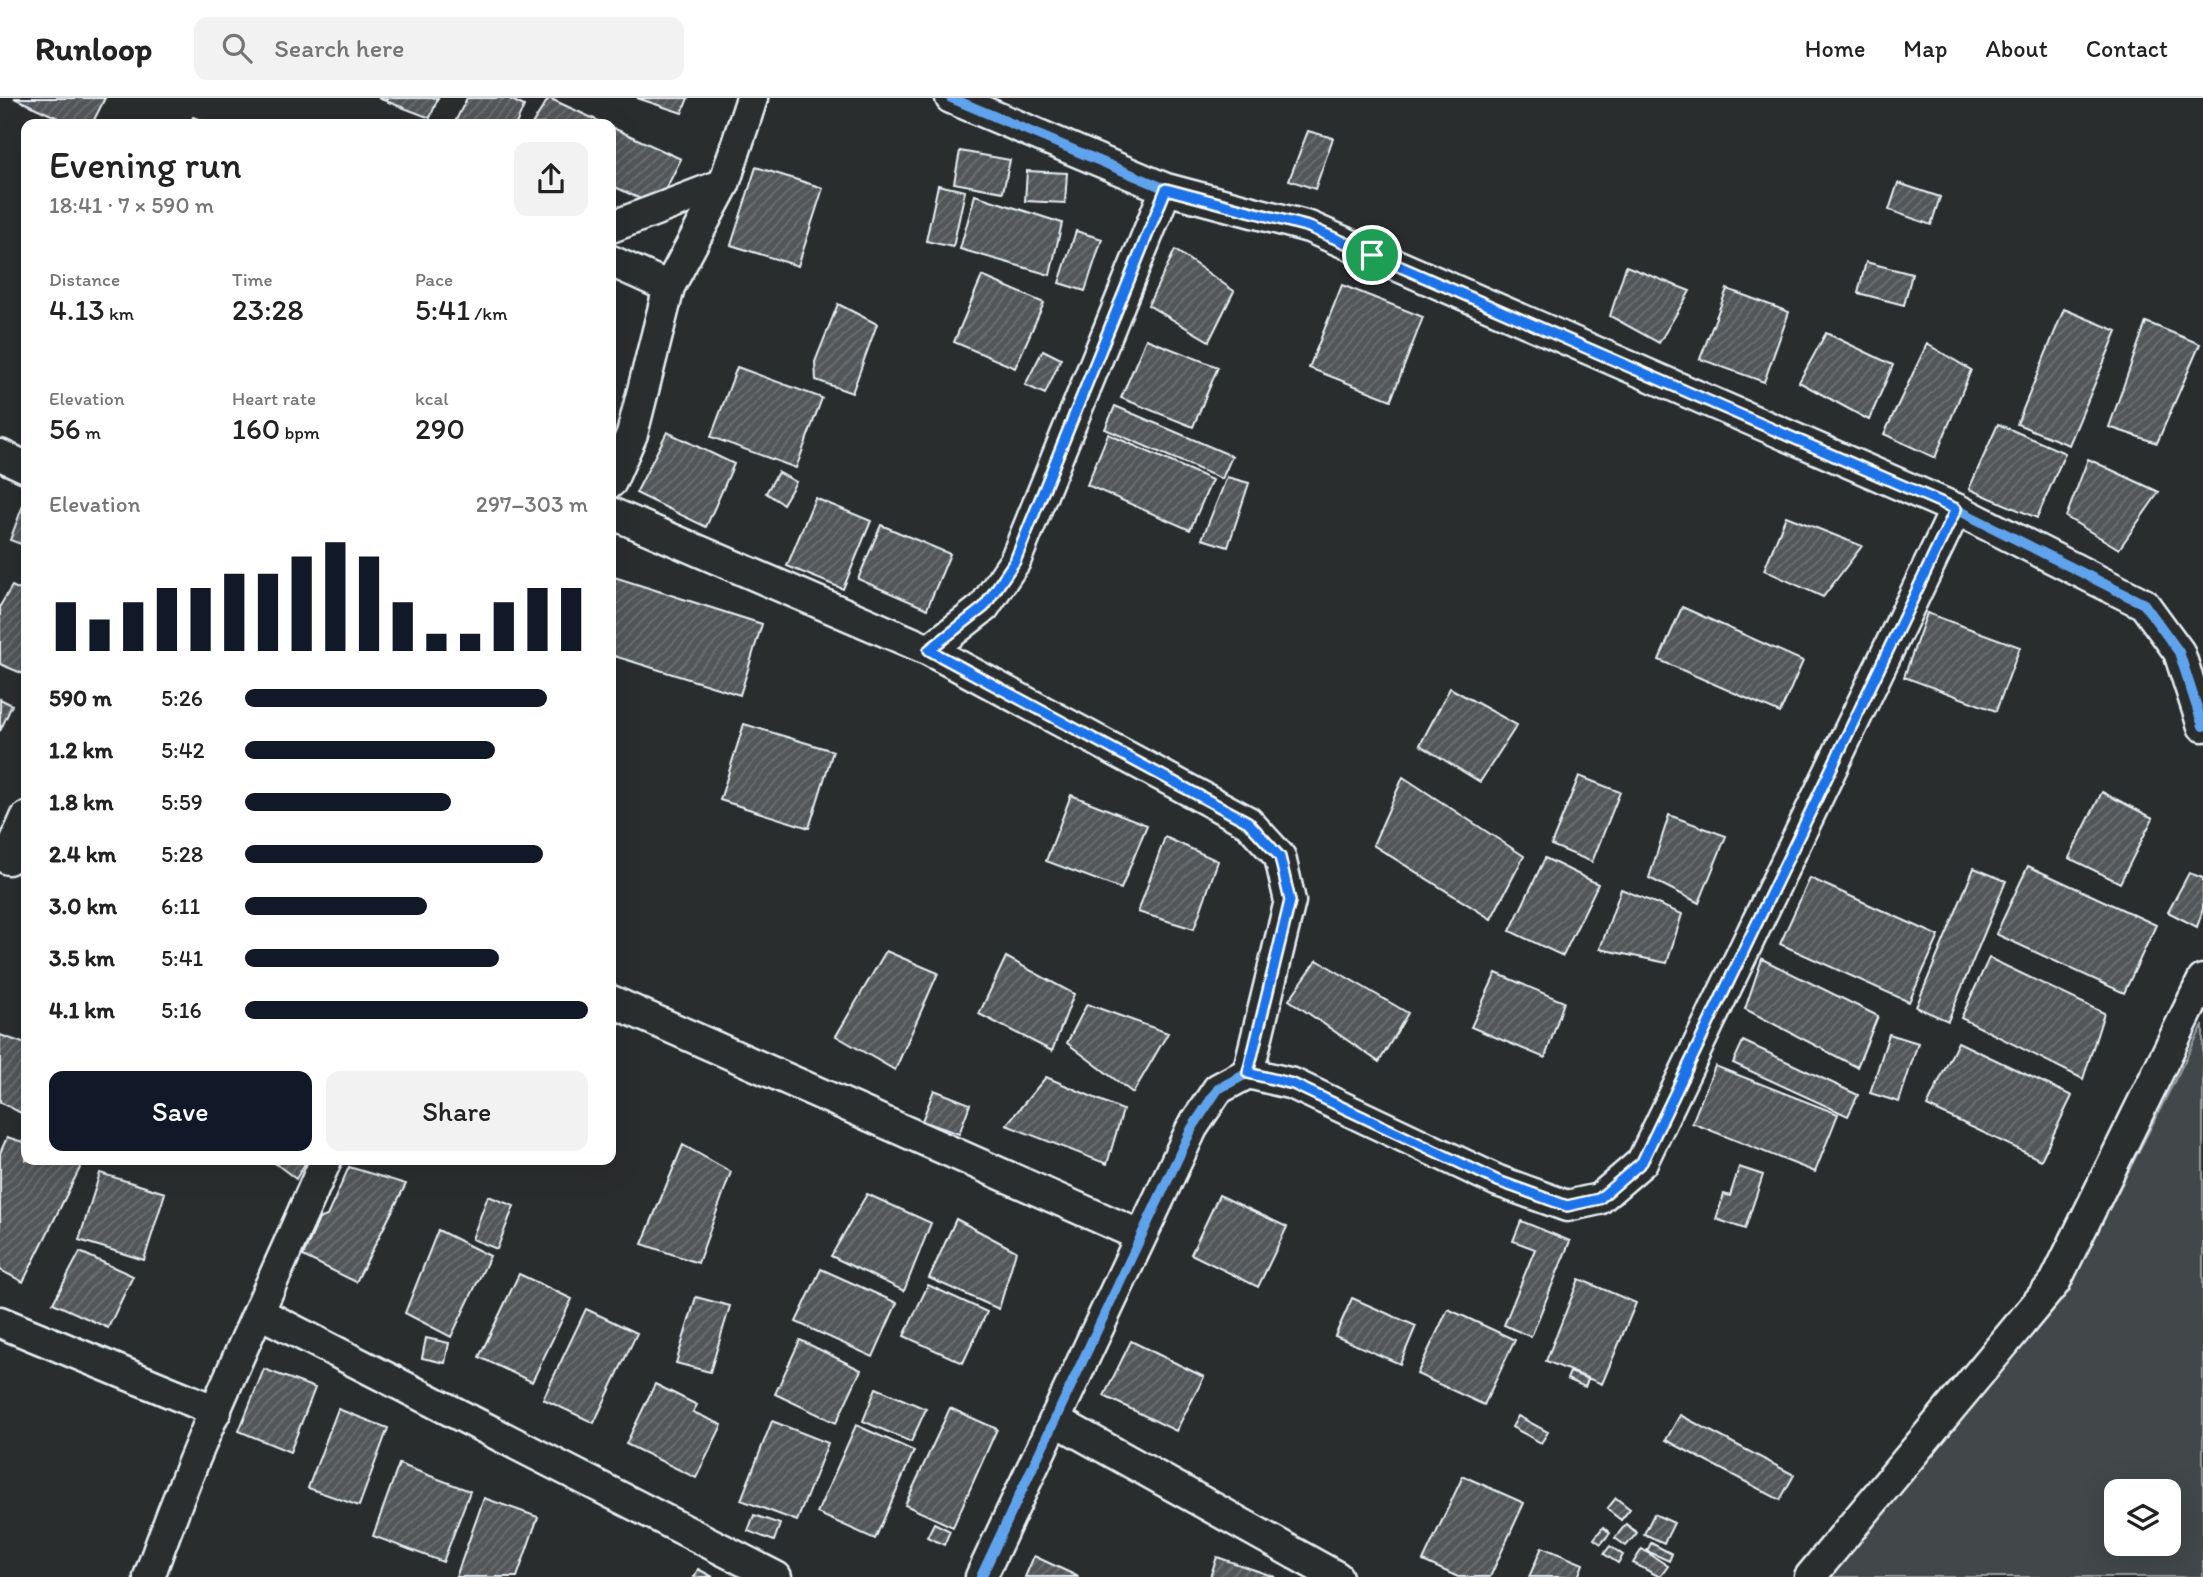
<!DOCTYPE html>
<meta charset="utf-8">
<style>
:root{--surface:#fff;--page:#f2f2f2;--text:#222;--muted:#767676;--line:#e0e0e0;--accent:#111827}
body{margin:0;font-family:Itim,sans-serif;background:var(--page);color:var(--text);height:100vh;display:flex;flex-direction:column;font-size:26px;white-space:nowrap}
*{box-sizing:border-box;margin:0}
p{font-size:23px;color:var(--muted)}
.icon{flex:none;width:38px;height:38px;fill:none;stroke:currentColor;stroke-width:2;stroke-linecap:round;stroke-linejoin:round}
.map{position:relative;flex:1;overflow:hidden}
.side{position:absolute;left:21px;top:21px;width:595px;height:1046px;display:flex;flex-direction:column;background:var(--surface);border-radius:14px;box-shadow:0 7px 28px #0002}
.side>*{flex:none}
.tools{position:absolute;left:2104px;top:1381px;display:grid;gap:14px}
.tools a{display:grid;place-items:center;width:77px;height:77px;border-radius:14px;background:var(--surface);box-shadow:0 7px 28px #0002;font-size:35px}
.pin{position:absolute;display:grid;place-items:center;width:60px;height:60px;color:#fff;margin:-30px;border:4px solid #fff;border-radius:50%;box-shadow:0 2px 7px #0007}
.round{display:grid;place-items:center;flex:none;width:74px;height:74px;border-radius:14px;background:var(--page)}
.headline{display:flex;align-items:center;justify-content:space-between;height:119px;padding:0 28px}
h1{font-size:38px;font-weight:600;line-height:52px}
.figures{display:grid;grid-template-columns:repeat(3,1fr);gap:10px;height:119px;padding:7px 28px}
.figures div{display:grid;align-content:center}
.figures b{font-size:30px;font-weight:600}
.figures small{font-size:19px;font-weight:400}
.figures p{font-size:19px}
.chart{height:196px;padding:14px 28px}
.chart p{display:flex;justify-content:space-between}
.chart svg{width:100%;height:126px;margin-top:7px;stroke:var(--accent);stroke-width:6}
.cta{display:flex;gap:14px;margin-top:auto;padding:14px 28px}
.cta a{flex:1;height:80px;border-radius:14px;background:var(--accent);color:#fff;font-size:28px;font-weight:600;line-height:80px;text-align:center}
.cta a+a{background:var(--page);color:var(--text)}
ul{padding:0 28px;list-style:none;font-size:23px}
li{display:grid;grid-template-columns:112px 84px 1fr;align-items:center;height:52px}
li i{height:18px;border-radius:9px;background:var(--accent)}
header{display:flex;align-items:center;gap:42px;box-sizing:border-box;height:98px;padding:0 35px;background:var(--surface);border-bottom:2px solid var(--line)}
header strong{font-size:33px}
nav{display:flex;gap:38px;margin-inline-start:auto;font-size:24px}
.search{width:490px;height:63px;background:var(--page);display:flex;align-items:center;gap:18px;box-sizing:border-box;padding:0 24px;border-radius:14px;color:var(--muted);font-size:26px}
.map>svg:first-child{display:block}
.green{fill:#424648;stroke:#959ca0;stroke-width:2;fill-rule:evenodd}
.building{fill:url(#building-hatch);stroke:#e8f1f8;stroke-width:2}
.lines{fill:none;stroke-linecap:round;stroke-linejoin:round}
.street-casing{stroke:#e8f1f8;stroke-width:35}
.street{stroke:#2a2d2e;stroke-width:30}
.cycleway-casing{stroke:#2a2d2e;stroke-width:15}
.cycleway{stroke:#60a3ed;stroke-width:10}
.route-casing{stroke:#fff;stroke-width:14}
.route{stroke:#1a73e8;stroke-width:9}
</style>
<header>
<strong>Runloop</strong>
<div class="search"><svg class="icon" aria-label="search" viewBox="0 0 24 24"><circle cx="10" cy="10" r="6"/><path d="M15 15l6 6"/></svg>Search here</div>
<nav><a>Home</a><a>Map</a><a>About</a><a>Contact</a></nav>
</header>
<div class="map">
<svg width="2203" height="1479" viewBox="0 0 2203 1479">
<defs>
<pattern id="building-hatch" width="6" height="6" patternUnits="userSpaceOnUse" patternTransform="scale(1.75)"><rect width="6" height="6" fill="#535759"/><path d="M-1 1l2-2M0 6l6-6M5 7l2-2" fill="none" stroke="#6c7072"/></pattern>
</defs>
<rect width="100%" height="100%" fill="#2a2d2e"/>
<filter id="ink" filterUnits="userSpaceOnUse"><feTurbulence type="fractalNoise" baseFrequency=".0143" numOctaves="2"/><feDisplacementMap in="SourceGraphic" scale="14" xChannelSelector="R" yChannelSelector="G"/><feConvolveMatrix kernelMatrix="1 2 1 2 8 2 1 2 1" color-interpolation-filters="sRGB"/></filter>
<g filter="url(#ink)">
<path class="green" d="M2203,927v552h-384l145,-172 128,-162zM2116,1393h52v53h-52z"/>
<path class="building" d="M14,0h91l-13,26h-21z
M378,0h60l-8,20z
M467,0h41l16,8 -8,18h-62z
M549,0l56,26h-73z
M637,0h51l-6,15z
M193,19l17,7h-20z
M611,29l70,32 -24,48 -46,-22z
M1308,33l25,7 -18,51 -26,-9z
M960,53l50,9 -7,32 -49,-9z
M756,69l67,21 -25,78 -67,-21z
M1027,73l40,2 -2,30 -40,-2z
M1898,85l42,14 -9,28 -42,-15z
M938,87l27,6 -12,56 -27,-6z
M975,97l87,28 -12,52 -90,-26z
M1076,133l26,8 -17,52 -26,-8z
M1175,152l59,41 -25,50 -61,-36z
M1866,164l46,12 -8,31 -46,-12z
M1626,168l64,25 -31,52 -49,-27z
M982,178l62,27 -29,65 -61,-26z
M1342,187l81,32 -32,83 -82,-32z
M1727,191l62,23 -25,70 -64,-23z
M838,206l39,20 -25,69 -36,-13 -1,-18z
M2064,211l53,22 -48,114 -52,-21z
M2146,224l54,22 -43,99 -48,-16z
M1826,235l67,32 -24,55 -70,-38z
M1146,241l72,28 -25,60 -72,-29z
M1927,246l44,26 -36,88 -51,-24z
M1043,252l18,9 -16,35 -20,-9z
M737,269l85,31 -26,70 -85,-31z
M1115,308l117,50 -10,23 -117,-50z
M1998,326l67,29 -28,65 -68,-29z
M667,334l67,32 -28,63 -70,-34z
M1108,336l104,46 -22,50 -103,-45z
M2088,361l71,33 -40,57 -53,-32z
M778,374l18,10 -13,22 -17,-11z
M1227,379l22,6 -21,64 -26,-8z
M815,400l56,23 -28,68 -56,-23z
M25,402l1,1v45l-16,-6z
M1786,418l76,30 -39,51 -59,-27z
M881,427l69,29 -23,55 -69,-30z
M611,478l151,48 -22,71 -129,-40z
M12,488l14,7v82l-26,-11v-58z
M1682,509l121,54 -23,52 -121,-53z
M1927,515l93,34 -24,64 -92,-34z
M1450,590l67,37 -37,57 -60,-37z
M0,601l12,6 -12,26z
M744,626l89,27 -24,77 -89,-28z
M1579,678l41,16 -28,70 -41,-17z
M1403,679l121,79 -33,63 -118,-74z
M2102,694l51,26 -33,65 -51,-25z
M1071,697l76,30 -26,64 -75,-28z
M1669,717l57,21 -27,67 -50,-25z
M1165,739l53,24 -24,68 -56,-17z
M1545,760l53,26 -35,72 -53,-25z
M2028,768l128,59 -32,68 -128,-59z
M1974,770l32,13 -58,140 -32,-14z
M2189,775l14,5v31l-6,18 -29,-15z
M1810,780l129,58 -30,66 -129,-58z
M1621,791l61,25 -15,49 -67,-14z
M886,853l52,22 -43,97 -59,-34z
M1006,859l68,37 -22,57 -73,-37z
M1989,860l115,55 -21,66 -122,-61z
M1762,861l116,57 -21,51 -112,-58z
M1317,862l91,53 -29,49 -90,-62z
M1496,875l68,29 -19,56 -74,-31z
M1087,906l81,29 -35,60 -66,-50z
M1889,936l29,9 -19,59 -29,-9z
M0,937l26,9v52l-5,17 -21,-11z
M1743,943l115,54 -10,21 -115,-53z
M1958,944l114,54 -31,64 -114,-54z
M1715,968l123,48 -23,58 -123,-49z
M1046,979l77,33 -16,54 -101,-39z
M934,992l36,14 -11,30 -37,-13z
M7,1039l19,6v17h58l-61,122 -23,-12v-117z
M683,1047l48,27 -33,91 -56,-19z
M271,1062h36l-11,19z
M349,1069l57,17 -50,98 -53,-26 16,-37 8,-3z
M1739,1069l24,8 -18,54 -29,-10 8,-25 6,2z
M100,1075l65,20 -21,67 -65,-20z
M867,1096l64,29 -27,68 -73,-35z
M1219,1097l68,32 -29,60 -67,-33z
M488,1098l26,10 -17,43 -25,-10z
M956,1121l60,32 -17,58 -70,-31z
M1521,1123l49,20 -39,96 -27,-12 31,-76 -22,-8z
M438,1132l52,26 -39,81 -46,-24z
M80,1154l53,24 -25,52 -55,-25z
M821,1171l76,34 -24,54 -77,-35z
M519,1176l53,25 -40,83 -53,-25z
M1579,1181l57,24 -34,81 -56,-23z
M928,1187l59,27 -24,51 -59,-27z
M696,1199l34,9 -20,66 -34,-9z
M1352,1200l64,28 -16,38 -65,-28z
M586,1211l51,24 -43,90 -51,-24z
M1448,1211l67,31 -31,65 -67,-31z
M426,1240l23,5 -4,20 -23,-5z
M800,1242l61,30 -25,53 -61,-29z
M1131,1243l73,36 -28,54 -72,-35z
M264,1271l51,19 -25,64 -51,-21z
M1570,1274l18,7 -3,8 -18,-8z
M655,1286l42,21 -4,7 29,13 -26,53 -70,-34z
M876,1290l50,21 -15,33 -48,-21z
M950,1310l47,21 -44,98 -48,-22z
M338,1311l50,19 -29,78 -51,-18z
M1680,1317l114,60 -14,25 -114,-60z
M1518,1318l30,16 -7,11 -29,-16z
M772,1323l56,22 -31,78 -56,-21z
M856,1327l58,26 -39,88 -58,-26z
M399,1366l71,27 -27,71 -70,-26z
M1463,1378l61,27 -34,74h-32l-35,-16z
M484,1400l54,19 -21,60h-61z
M1616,1400l14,11 -9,11 -14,-11z
M1654,1416l20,9 -10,20 -20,-9z
M754,1417l26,9 -6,17 -26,-10z
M934,1425l16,8 -6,14 -17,-8z
M1626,1426l11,9 -11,13 -11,-8z
M1603,1429l7,6 -9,11 -7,-5z
M1651,1445l21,11 -3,7 -22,-10z
M1610,1448l13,9 -5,8 -14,-9z
M1542,1449l41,17 -5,13h-49z
M1642,1451l26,17 -8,11 -27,-14z
M1034,1458l45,21h-54z
M1217,1459l58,20h-65z
M698,1471l15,8h-19z"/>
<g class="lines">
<g class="street-casing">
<path id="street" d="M951,0l215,91 143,38 647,282 188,95 35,48 24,74
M611,129l113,-43
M611,163l58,26
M0,357l26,12
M611,384l21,-48 37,-147 55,-103 28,-86
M611,415l318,137 319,172 32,35 10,44 -42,172
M929,552l55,-43 31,-46 151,-372
M8,761l18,-41
M611,903l530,235
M260,1215l516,264
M0,1224l216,89
M1055,1322l282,157
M149,1479c50,-142 117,-278 177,-417
M981,1479l211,-449 26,-39 30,-16 45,11 205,97 69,25 32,-7 43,-37 314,-653
M1810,1479l245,-295 148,-302"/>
</g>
<use href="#street" class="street"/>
<g class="cycleway-casing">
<path id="cycleway" d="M951,0l215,91 143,38 647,282 188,95 35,48 24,74
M981,1479l211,-449 26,-39 30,-16 45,11 205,97 69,25 32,-7 43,-37 314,-653"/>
</g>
<use href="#cycleway" class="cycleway"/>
</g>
</g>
<g class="lines" filter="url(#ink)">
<g class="route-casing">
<path id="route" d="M1166,91l143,38 647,282 -314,653 -43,37 -32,7 -69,-25 -205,-97 -45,-11 42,-172 -10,-44 -32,-35 -319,-172 55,-43 31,-46z"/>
</g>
<use href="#route" class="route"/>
</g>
</svg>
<div class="tools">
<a><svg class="icon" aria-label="layers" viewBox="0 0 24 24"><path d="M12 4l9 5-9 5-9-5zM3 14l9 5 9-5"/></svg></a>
</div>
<div class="pin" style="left:1372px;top:157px;background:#1e9e55"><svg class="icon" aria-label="arrive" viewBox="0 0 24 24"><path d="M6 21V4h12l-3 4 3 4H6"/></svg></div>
<section class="side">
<div class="headline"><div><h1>Evening run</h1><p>18:41 · 7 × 590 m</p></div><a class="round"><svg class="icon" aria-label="share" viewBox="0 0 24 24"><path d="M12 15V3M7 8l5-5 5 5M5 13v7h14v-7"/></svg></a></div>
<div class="figures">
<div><p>Distance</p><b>4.13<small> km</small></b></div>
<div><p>Time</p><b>23:28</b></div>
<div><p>Pace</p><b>5:41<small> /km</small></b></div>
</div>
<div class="figures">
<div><p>Elevation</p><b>56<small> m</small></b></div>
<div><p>Heart rate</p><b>160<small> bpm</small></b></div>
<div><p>kcal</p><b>290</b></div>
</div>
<div class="chart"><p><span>Elevation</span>297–303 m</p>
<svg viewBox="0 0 160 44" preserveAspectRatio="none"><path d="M5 44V27M15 44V33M25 44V27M35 44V22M45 44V22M55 44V17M65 44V17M75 44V11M85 44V6M95 44V11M105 44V27M115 44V38M125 44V38M135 44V27M145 44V22M155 44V22"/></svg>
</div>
<ul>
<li><b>590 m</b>5:26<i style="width:88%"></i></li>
<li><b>1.2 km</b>5:42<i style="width:73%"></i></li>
<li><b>1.8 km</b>5:59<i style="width:60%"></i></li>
<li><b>2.4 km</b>5:28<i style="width:87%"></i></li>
<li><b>3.0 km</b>6:11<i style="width:53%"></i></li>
<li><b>3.5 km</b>5:41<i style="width:74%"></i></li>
<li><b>4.1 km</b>5:16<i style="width:100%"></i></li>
</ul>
<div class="cta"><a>Save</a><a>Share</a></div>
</section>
</div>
